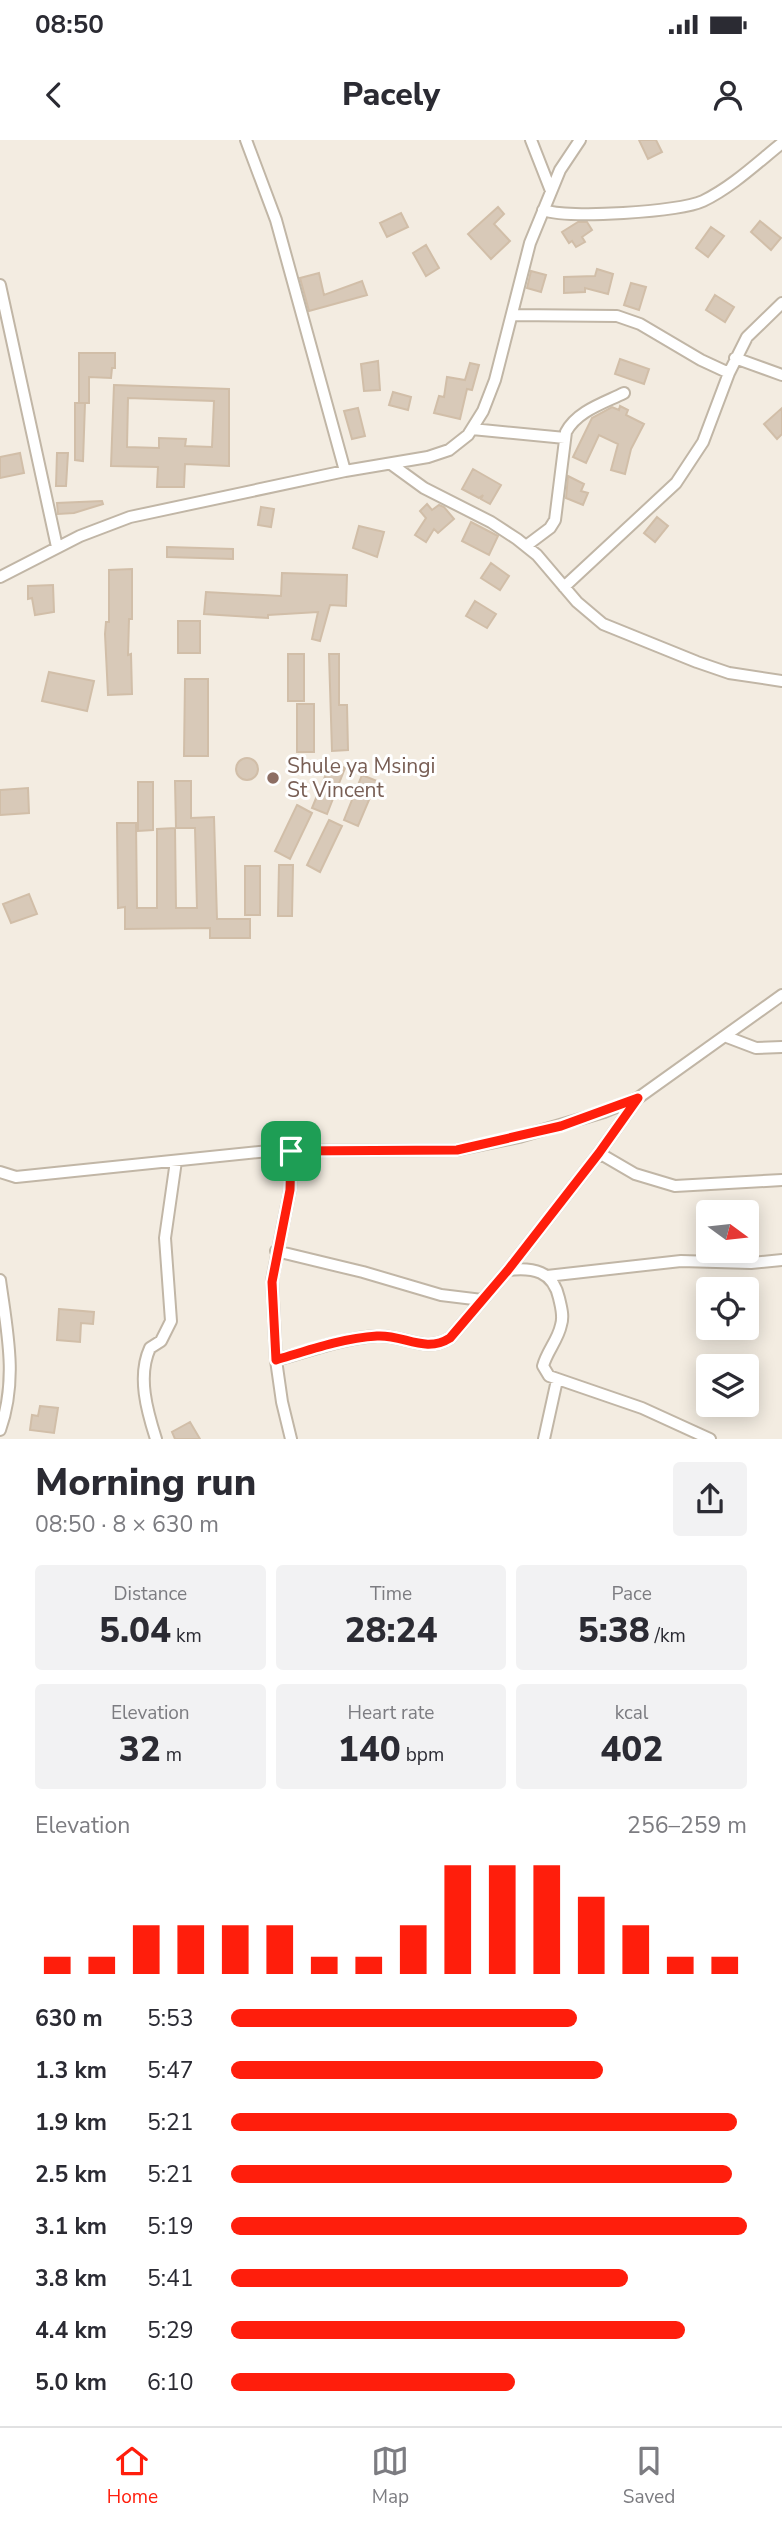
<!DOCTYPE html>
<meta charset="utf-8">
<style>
:root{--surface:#fff;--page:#f2f2f3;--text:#2b2b33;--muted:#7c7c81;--line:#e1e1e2;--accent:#ff1e0c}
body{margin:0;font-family:"Nunito Sans",sans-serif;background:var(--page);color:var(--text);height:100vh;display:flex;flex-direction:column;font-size:26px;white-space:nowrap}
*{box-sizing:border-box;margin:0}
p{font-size:23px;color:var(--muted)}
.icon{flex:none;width:38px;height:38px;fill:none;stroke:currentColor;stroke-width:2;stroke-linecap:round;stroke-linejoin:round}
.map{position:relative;height:1299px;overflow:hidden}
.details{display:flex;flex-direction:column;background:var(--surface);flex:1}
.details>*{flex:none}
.needle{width:46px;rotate:105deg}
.controls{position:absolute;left:696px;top:1060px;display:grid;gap:14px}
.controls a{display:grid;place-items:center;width:63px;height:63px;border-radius:7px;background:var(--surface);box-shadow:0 4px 18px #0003;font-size:35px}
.pin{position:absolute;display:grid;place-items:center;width:60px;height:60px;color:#fff;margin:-30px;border-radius:14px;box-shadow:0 4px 10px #0006}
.round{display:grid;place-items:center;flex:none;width:74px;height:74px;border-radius:7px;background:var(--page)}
.summary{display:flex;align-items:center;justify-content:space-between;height:119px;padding:0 35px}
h1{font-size:38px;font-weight:800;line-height:52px}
.figures{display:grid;grid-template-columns:repeat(3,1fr);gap:10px;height:119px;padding:7px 35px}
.figures div{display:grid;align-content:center;border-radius:7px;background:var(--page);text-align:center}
.figures b{font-size:35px;font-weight:800}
.figures small{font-size:19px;font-weight:400}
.figures p{font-size:19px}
.chart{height:196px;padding:14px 35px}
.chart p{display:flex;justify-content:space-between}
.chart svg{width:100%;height:126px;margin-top:7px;stroke:var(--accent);stroke-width:6}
ul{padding:0 35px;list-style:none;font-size:23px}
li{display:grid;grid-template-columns:112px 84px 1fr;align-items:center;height:52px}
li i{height:18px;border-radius:9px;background:var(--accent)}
.status{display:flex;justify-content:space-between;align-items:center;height:49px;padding:0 35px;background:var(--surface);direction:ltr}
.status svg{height:19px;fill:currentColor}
header{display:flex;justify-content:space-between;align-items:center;height:91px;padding:0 35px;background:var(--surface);font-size:32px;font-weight:800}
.dock{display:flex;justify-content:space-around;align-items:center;height:98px;border-top:2px solid var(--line);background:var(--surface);font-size:19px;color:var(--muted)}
.dock a{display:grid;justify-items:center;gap:4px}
.dock .selected{color:var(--accent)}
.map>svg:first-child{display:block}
.building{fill:#d8c9b8;stroke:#d1bea8;stroke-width:2;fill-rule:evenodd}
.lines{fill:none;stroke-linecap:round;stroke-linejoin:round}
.minor-casing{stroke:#c1b6a6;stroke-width:14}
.minor{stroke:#fff;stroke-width:10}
.route-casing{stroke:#fff;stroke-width:14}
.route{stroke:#ff1e0c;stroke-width:9}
.education-dot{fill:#8d6e63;stroke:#fff;stroke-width:2.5}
.labels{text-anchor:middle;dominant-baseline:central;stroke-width:6;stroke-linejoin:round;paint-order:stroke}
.education-label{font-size:21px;fill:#785e54;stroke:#fff;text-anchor:start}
</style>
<div class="status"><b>08:50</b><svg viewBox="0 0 49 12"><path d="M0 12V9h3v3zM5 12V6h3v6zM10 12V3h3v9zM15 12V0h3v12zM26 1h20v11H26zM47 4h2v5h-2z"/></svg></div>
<header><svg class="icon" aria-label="back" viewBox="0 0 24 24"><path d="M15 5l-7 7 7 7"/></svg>Pacely<svg class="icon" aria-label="person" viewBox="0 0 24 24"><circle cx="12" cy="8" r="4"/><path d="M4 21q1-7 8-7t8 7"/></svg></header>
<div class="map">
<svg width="782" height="1299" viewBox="0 0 782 1299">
<rect width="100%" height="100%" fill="#f3ece1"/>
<path class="building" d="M639,0h17l6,12 -14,7z
M498,67l6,7 -10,10 16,17 -19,18 -23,-25z
M401,73l7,14 -21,10 -7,-14z
M760,81l21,17 -10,12 -20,-18z
M578,82h9l5,8 -10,7 3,5 -9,5 -4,-6 -3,2 -7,-11z
M711,87l13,9 -16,21 -12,-9z
M426,105l13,23 -13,8 -13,-23z
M597,129l16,5 -5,20 -23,-6v4l-21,1v-16l31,-1z
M531,131l15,4 -5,17 -14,-4z
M319,133l5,22 38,-14 5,14 -58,16 -9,-33z
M631,143l15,4 -7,23 -15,-5z
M715,155l19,12 -9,15 -19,-12z
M79,213h36v15h-3l-1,10 -22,-1v26h-10z
M620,219l29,10 -5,15 -29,-10z
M378,221l2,29 -16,1 -3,-27z
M470,223l9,2 -7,25 -5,-1 -7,30 -26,-6 5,-17 5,1 3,-20 18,3z
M114,245l115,4v77l-44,-2 -1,23h-27l1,-20 -47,-1zM128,258l86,3 -2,46 -27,-1 1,-7 -27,-1v10l-32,-1z
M393,252l18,5 -3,13 -19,-5z
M75,263h10l-2,58 -8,-1z
M620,266l8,4 -2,5 18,9 -13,25 -6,25 -14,-4 7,-26 -19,-9 -13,28 -13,-6 19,-39 20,-11 7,3z
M358,268l7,28 -13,3 -8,-28z
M782,268v26l-5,5 -13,-15z
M20,313l4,20 -24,5v-21z
M57,313h11l-2,33h-10z
M473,329l28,16 -11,19 -9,-5 2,-4 -4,3 -17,-9z
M568,336l16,8 -3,7 7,2 -5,12 -17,-7z
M102,361l1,3 -29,9 -16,1 -1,-11z
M427,364l5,6 7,-5 5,2 10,12 -16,14 -4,-4 -8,13 -11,-7 11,-17 -6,-7z
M261,367l13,2 -3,18 -13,-2z
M657,377l11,9 -13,16 -11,-9z
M471,382l27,14 -9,19 -27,-14z
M359,386l25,6 -7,25 -24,-9z
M167,407l66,2v10l-66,-2z
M491,423l18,13 -9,14 -19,-12z
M132,429v50h-3l-1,36 3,-1 1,40 -24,1 -3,-61 1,-12h3v-52z
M282,433l65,2 -1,31 -16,-1 -10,36 -8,-2 6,-27 -50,3v3l-64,-4 2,-22 75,4z
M53,445l1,27 -19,3 -3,-17 -4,1v-13z
M475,461l21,13 -9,14 -21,-12z
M178,481h22v32h-22z
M288,514h16v47h-16z
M329,514h10v51h8l1,45 -16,1z
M49,532l45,9 -7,30 -45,-10z
M185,539h23v77h-24z
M297,564h17v48h-17z
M236 629a11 11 0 1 1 22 0a11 11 0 1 1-22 0Z
M331,622l14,6 -18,46 -15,-6z
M362,635l15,6 -19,45 -14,-6z
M175,641h16v37l23,-1 3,102h33v19h-40v-10l-85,1v-22l-7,1 -1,-85h19l1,85h20v-79l18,-1 1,80h21l-2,-80h-19z
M138,642h15v48l-15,1z
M28,648l1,25 -29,2v-25z
M297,665l15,8 -22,46 -15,-8z
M329,680l13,6 -22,46 -13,-7z
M279,725h14l-1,51h-14z
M245,726h15v49h-15z
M29,754l8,20 -26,9 -8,-19z
M59,1169l35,3 -1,12 -12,-1 -1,19 -23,-2z
M40,1266l18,2 -4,25 -24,-3 2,-15 6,1z
M190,1282l10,17h-25l-3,-7z"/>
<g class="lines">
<g class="minor-casing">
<path id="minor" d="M246,0l30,80 69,251
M531,0l20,51
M543,70c25,9 136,2 160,-9 29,-14 54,-38 79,-58
M0,145l57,262
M512,175l105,1 23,8 61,36 28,13
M735,218l47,17
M472,289l93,9
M391,324l33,24 67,34 26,17 20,16 40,47 26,22 94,38 32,11 53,8
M526,406l24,-18 5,-8 11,-88c11,-21 38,-29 58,-39
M0,437l80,-41 50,-19 215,-46 83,-14 21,-7 19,-15 15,-24 12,-31 35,-137 30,-73 20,-30
M564,447l112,-104 27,-41 26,-69 18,-36 35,-34
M727,897l29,11 26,-1
M291,1011l-1,39 -18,91 4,79 6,42 9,37
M599,1013l36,21 40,12 107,-6
M0,1032l16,5 253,-26 188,-1 62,-13 85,-25 34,-14 144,-103
M276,1111l87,21 78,23 41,5
M508,1130c25,-3 45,1 51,28 2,9 5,18 2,27 -3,15 -14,26 -18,41l6,10 93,32 68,31
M547,1136l134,-15 70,2 31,-3
M0,1140c7,51 18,100 0,150
M276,1220c33,-9 67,-22 101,-24 26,-2 48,18 73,2l58,-68 91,-117 39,-55
M156,1299c-9,-28 -19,-63 -6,-91l11,-7 10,-20 -6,-83 11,-77
M544,1299l13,-59"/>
</g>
<use href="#minor" class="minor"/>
</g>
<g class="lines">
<g class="route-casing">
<path id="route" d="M638,958l-39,55 -91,117 -58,68c-25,16 -47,-4 -73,-2 -34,2 -68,14 -101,24l-4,-78 18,-92 1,-39 166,-1 104,-24z"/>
</g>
<use href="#route" class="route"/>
</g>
<circle class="education-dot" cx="273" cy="638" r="7"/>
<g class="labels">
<g class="education-label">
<text x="287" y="626">Shule ya Msingi<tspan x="287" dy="24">St Vincent</tspan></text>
</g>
</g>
</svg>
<div class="controls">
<a><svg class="needle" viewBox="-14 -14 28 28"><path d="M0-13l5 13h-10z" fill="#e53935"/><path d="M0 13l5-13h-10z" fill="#7c7c81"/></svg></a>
<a><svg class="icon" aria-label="locate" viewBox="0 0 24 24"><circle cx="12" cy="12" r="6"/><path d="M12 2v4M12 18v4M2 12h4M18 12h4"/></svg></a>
<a><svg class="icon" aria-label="layers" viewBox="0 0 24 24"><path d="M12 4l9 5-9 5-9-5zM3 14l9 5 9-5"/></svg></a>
</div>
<div class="pin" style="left:291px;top:1011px;background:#1e9e55"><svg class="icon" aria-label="arrive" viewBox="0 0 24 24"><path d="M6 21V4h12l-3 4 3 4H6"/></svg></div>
</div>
<section class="details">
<div class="summary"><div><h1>Morning run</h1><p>08:50 · 8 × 630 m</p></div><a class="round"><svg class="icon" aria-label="share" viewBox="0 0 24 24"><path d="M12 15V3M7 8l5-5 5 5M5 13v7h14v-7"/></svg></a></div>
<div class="figures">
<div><p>Distance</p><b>5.04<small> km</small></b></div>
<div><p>Time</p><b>28:24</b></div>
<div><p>Pace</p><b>5:38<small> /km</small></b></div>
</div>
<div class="figures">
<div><p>Elevation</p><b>32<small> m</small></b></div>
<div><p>Heart rate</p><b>140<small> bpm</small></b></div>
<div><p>kcal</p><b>402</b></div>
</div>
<div class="chart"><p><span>Elevation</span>256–259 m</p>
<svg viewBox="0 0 160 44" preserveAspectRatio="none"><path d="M5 44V38M15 44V38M25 44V27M35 44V27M45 44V27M55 44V27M65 44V38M75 44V38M85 44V27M95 44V6M105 44V6M115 44V6M125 44V17M135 44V27M145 44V38M155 44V38"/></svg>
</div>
<ul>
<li><b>630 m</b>5:53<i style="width:67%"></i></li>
<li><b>1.3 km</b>5:47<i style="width:72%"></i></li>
<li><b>1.9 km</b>5:21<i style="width:98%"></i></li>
<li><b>2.5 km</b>5:21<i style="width:97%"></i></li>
<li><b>3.1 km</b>5:19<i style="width:100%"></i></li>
<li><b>3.8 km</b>5:41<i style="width:77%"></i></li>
<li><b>4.4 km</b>5:29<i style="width:88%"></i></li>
<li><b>5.0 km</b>6:10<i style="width:55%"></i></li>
</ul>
</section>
<nav class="dock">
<a class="selected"><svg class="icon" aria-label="home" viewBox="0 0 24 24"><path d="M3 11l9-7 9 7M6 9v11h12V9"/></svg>Home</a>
<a><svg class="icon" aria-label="map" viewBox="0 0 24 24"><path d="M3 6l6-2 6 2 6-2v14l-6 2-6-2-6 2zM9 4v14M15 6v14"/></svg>Map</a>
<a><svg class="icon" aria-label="saved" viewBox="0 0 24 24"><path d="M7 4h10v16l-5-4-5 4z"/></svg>Saved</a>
</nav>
